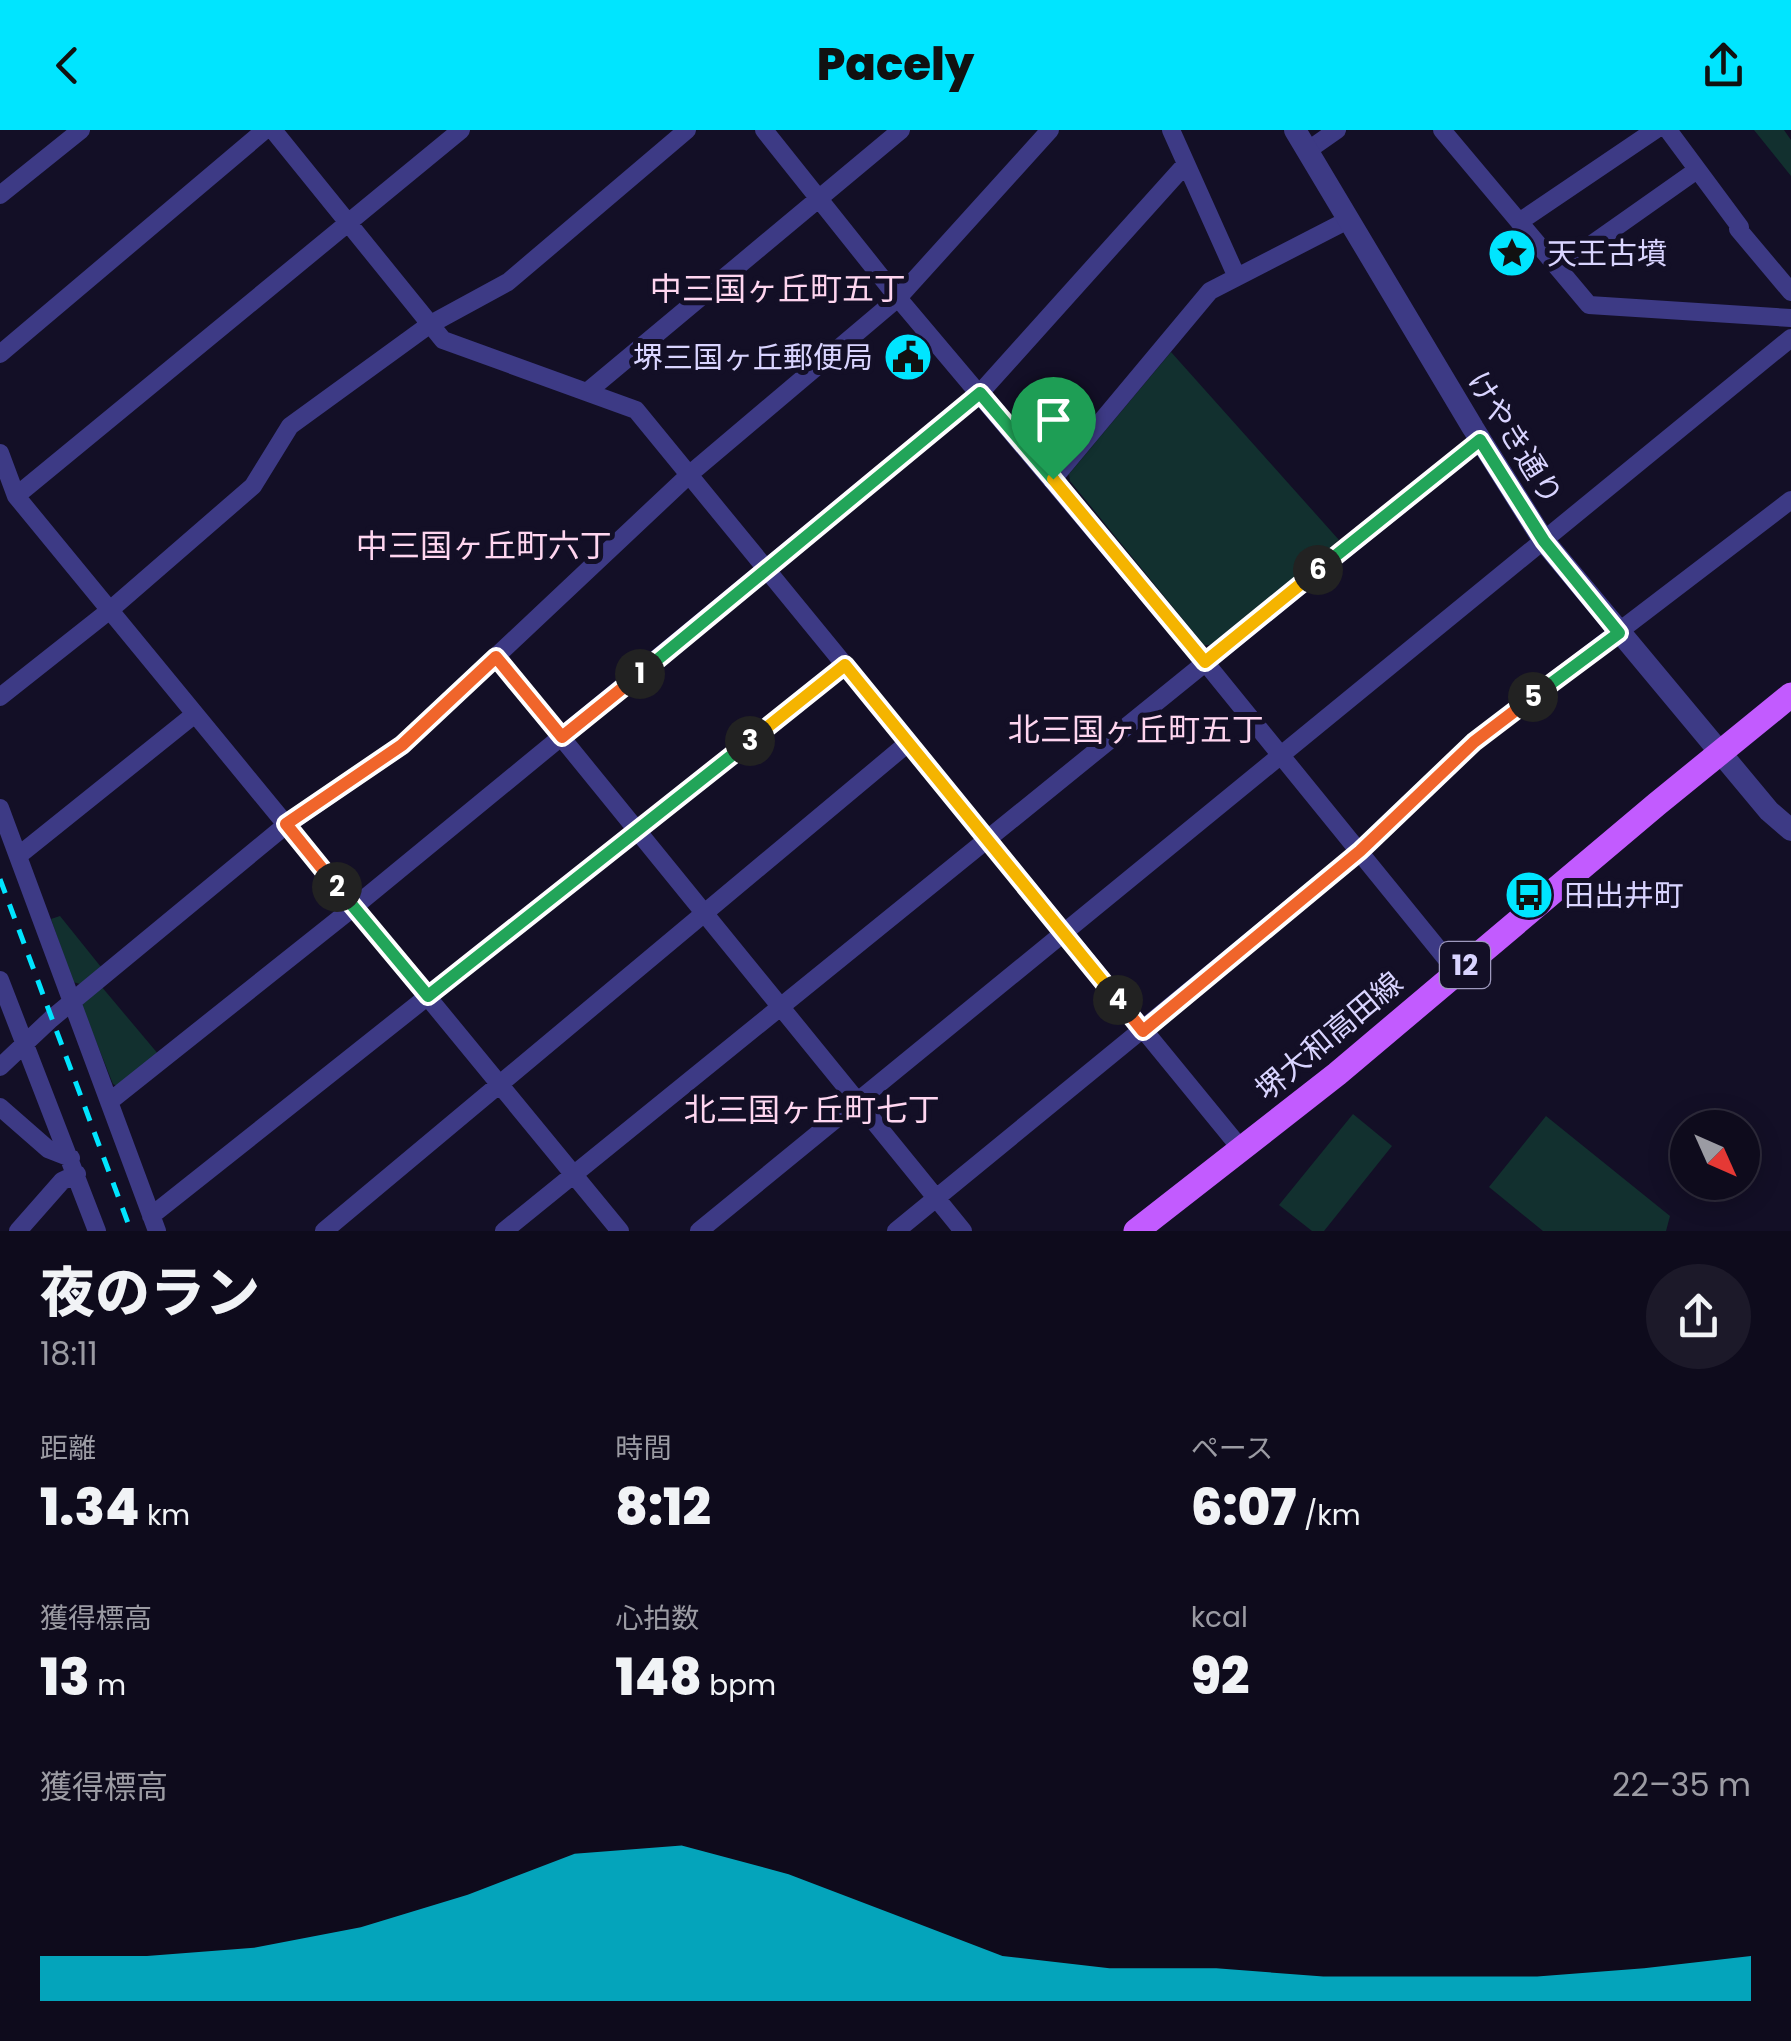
<!DOCTYPE html>
<html lang="ja">
<meta charset="utf-8">
<style>
:root{--surface:#0e0b1c;--page:#1c1929;--text:#f1f3f6;--muted:#9b9ba3;--line:#2e2b3b;--accent:#00e5ff}
body{margin:0;font-family:Poppins,"Noto Sans JP",sans-serif;background:var(--page);color:var(--text);height:100vh;display:flex;flex-direction:column;font-size:38px;white-space:nowrap}
*{box-sizing:border-box;margin:0}
p{font-size:32px;color:var(--muted)}
.icon{flex:none;width:55px;height:55px;fill:none;stroke:currentColor;stroke-width:2;stroke-linecap:round;stroke-linejoin:round}
.map{position:relative;height:1101px;overflow:hidden}
.sheet{display:flex;flex-direction:column;background:var(--surface);flex:1}
.sheet>*{flex:none}
.needle{width:65px;rotate:135deg}
.fabs{position:absolute;left:1670px;top:980px;display:grid;gap:20px}
.fabs a{display:grid;place-items:center;width:90px;height:90px;border-radius:50%;background:var(--surface);box-shadow:0 5px 25px #0003,0 0 0 2px var(--line);font-size:50px}
.pin{position:absolute;display:grid;place-items:center;width:85px;height:85px;color:#fff;margin:-102px -42px;border-radius:50% 50% 50% 0;rotate:-45deg;box-shadow:0 0 10px #0007}
.pin .icon{rotate:45deg}
.km{position:absolute;width:50px;height:50px;margin:-25px;border-radius:50%;background:#222;color:#fff;font-size:28px;line-height:50px;text-align:center}
.round{display:grid;place-items:center;flex:none;width:105px;height:105px;border-radius:52px;background:var(--page)}
.overview{display:flex;align-items:center;justify-content:space-between;height:170px;padding:0 40px}
h1{font-size:55px;font-weight:800;line-height:75px}
.stats{display:grid;grid-template-columns:repeat(3,1fr);gap:15px;height:170px;padding:10px 40px}
.stats div{display:grid;align-content:center}
.stats b{font-size:50px;font-weight:800}
.stats small{font-size:28px;font-weight:400}
.stats p{font-size:28px}
.chart{height:280px;padding:20px 40px}
.chart p{display:flex;justify-content:space-between}
.chart svg{width:100%;height:180px;margin-top:10px;fill:var(--accent);opacity:.7}
header{display:flex;justify-content:space-between;align-items:center;height:130px;padding:0 40px;background:var(--accent);color:#111;font-size:45px;font-weight:800}
.map>svg:first-child{display:block}
.green{fill:#12302f}
.lines{fill:none;stroke-linecap:round;stroke-linejoin:round}
.minor{stroke:#3d3a85;stroke-width:18}
.tertiary{stroke:#3d3a85;stroke-width:22}
.primary{stroke:#c25bff;stroke-width:25}
.rail{stroke:#00e5ff;stroke-width:5;stroke-dasharray:15 12;stroke-linecap:butt}
.split-1-casing{stroke:#fff;stroke-width:20}
.split-2-casing{stroke:#fff;stroke-width:20}
.split-3-casing{stroke:#fff;stroke-width:20}
.split-4-casing{stroke:#fff;stroke-width:20}
.split-5-casing{stroke:#fff;stroke-width:20}
.split-6-casing{stroke:#fff;stroke-width:20}
.split-7-casing{stroke:#fff;stroke-width:20}
.split-1{stroke:#22a559;stroke-width:12}
.split-2{stroke:#f0652b;stroke-width:12}
.split-3{stroke:#22a559;stroke-width:12}
.split-4{stroke:#f5b400;stroke-width:12}
.split-5{stroke:#f0652b;stroke-width:12}
.split-6{stroke:#22a559;stroke-width:12}
.split-7{stroke:#f5b400;stroke-width:12}
.labels{text-anchor:middle;dominant-baseline:central;stroke-width:10;stroke-linejoin:round;paint-order:stroke}
.shield{fill:#130f26;stroke:#9e99be;stroke-width:2.5}
.shield-label{font-size:28px;font-weight:bold;fill:#d9d4ff}
.poi-label{font-size:30px;fill:#d9d4ff;stroke:#130f26;text-anchor:start}
.street-label{font-size:30px;fill:#d9d4ff;stroke:#130f26}
.neighbourhood-label{font-size:32px;fill:#ffd6f0;stroke:#130f26}
</style>
<header><svg class="icon" aria-label="back" viewBox="0 0 24 24"><path d="M15 5l-7 7 7 7"/></svg>Pacely<svg class="icon" aria-label="share" viewBox="0 0 24 24"><path d="M12 15V3M7 8l5-5 5 5M5 13v7h14v-7"/></svg></header>
<div class="map">
<svg width="1791" height="1101" viewBox="0 0 1791 1101">
<rect width="100%" height="100%" fill="#130f26"/>
<path class="green" d="M1754,0h30l7,10v36z
M1171,222l168,188 -129,105h-6l-134,-164 -1,-7z
M60,786l41,51 -21,17 -7,-2 -22,-63z
M101,856l58,69 -40,32 -6,-3 -31,-78 2,-6z
M1353,984l39,32 -68,85h-12l-33,-26z
M1546,986l124,100 -4,15h-123l-54,-44z"/>
<g class="lines">
<path class="minor" d="M273,0l170,210 193,70 606,740
M764,0l134,168 307,364 252,310
M1171,0l65,145
M1442,0l147,175 202,13
M1668,0l72,97 -2,2 53,63
M1307,21l30,-21
M0,65l81,-65
M1519,92l136,-92
M1558,138l139,-98
M0,224l265,-224
M587,262l314,-262
M0,323l16,43 604,735
M1053,349l157,-188 138,-71
M16,366l445,-366
M496,527l467,574
M0,567l110,-87 143,-124 37,-60 139,-101 79,-43 179,-152
M0,678l157,423
M18,726l177,-142
M0,850l97,251
M0,937l51,-48 235,-194 116,-80 289,-272 207,-175 152,-168
M109,972l245,-195 626,-514 205,-228
M0,977l48,42 23,9
M151,1086l694,-551
M18,1101l44,-50 15,-7
M324,1101l584,-488
M504,1101l976,-791
M699,1101l1092,-893
M896,1101l464,-380 114,-109 317,-242"/>
<path class="tertiary" d="M1295,0l178,298 71,113 225,270 22,19"/>
<path class="primary" d="M1136,1101l201,-157 320,-270 134,-109"/>
<path class="rail" d="M0,749l131,352"/>
</g>
<g class="lines">
<g class="split-1-casing">
<path id="split-1" d="M640,544l340,-281 73,86"/>
</g>
<g class="split-2-casing">
<path id="split-2" d="M337,757l-51,-63 116,-79 94,-88 66,80 78,-63"/>
</g>
<g class="split-3-casing">
<path id="split-3" d="M337,757l91,109 322,-255"/>
</g>
<g class="split-4-casing">
<path id="split-4" d="M750,611l95,-76 273,335"/>
</g>
<g class="split-5-casing">
<path id="split-5" d="M1118,870l25,31 217,-180 114,-109 59,-45"/>
</g>
<g class="split-6-casing">
<path id="split-6" d="M1318,440l162,-130 64,101 75,92 -86,64"/>
</g>
<g class="split-7-casing">
<path id="split-7" d="M1053,349l152,183 113,-92"/>
</g>
<use href="#split-1" class="split-1"/>
<use href="#split-2" class="split-2"/>
<use href="#split-3" class="split-3"/>
<use href="#split-4" class="split-4"/>
<use href="#split-5" class="split-5"/>
<use href="#split-6" class="split-6"/>
<use href="#split-7" class="split-7"/>
</g>
<defs>
<g id="sight-disc" transform="scale(2.5)"><circle r="9.5" fill="#00e5ff" stroke="#130f26"/><path d="M0-6L1.8-2.2L6-1.7L2.9 1.2L3.7 5.4L0 3.3L-3.7 5.4L-2.9 1.2L-6-1.7L-1.8-2.2Z" fill="#111"/></g>
<g id="civic-disc" transform="scale(2.5)"><circle r="9.5" fill="#00e5ff" stroke="#130f26"/><path d="M-.6-6.5H3V-4.5H.6V-3L4-1V1h2V6H-6V1h2V-1L-.6-3ZM-1.2 2.5V6h2.4V2.5Z" fill="#111"/></g>
<g id="bus-disc" transform="scale(2.5)"><circle r="9.5" fill="#00e5ff" stroke="#130f26"/><path d="M-5-6H5V4H4V6H2V4H-2V6H-4V4H-5ZM-3.5-4V0h7V-4ZM-3.5 1.2v1.5H-2V1.2ZM2 1.2v1.5H3.5V1.2Z" fill="#111"/></g>
</defs>
<g fill-rule="evenodd">
<use href="#sight-disc" x="1512" y="123"/>
<use href="#civic-disc" x="908" y="227"/>
<use href="#bus-disc" x="1529" y="765"/>
</g>
<g class="labels">
<rect class="shield" x="1440" y="812" width="50" height="46" rx="8"/>
<g class="shield-label">
<text x="1465" y="835">12</text>
</g>
<g class="poi-label">
<text x="1547" y="123">天王古墳</text>
<text x="873" y="227" text-anchor="end">堺三国ヶ丘郵便局</text>
<text x="1564" y="765">田出井町</text>
</g>
<g class="street-label">
<text transform="translate(1515 308) rotate(58)">けやき通り</text>
<text transform="translate(1329 906) rotate(-40)">堺大和高田線</text>
</g>
<g class="neighbourhood-label">
<text x="778" y="158">中三国ヶ丘町五丁</text>
<text x="484" y="415">中三国ヶ丘町六丁</text>
<text x="1136" y="599">北三国ヶ丘町五丁</text>
<text x="812" y="979">北三国ヶ丘町七丁</text>
</g>
</g>
</svg>
<div class="fabs">
<a><svg class="needle" viewBox="-14 -14 28 28"><path d="M0-13l5 13h-10z" fill="#e53935"/><path d="M0 13l5-13h-10z" fill="#9b9ba3"/></svg></a>
</div>
<div class="pin" style="left:1053px;top:349px;background:#1e9e55"><svg class="icon" aria-label="arrive" viewBox="0 0 24 24"><path d="M6 21V4h12l-3 4 3 4H6"/></svg></div>
<b class="km" style="left:640px;top:544px">1</b>
<b class="km" style="left:337px;top:757px">2</b>
<b class="km" style="left:750px;top:611px">3</b>
<b class="km" style="left:1118px;top:870px">4</b>
<b class="km" style="left:1533px;top:567px">5</b>
<b class="km" style="left:1318px;top:440px">6</b>
</div>
<section class="sheet">
<div class="overview"><div><h1>夜のラン</h1><p>18:11</p></div><a class="round"><svg class="icon" aria-label="share" viewBox="0 0 24 24"><path d="M12 15V3M7 8l5-5 5 5M5 13v7h14v-7"/></svg></a></div>
<div class="stats">
<div><p>距離</p><b>1.34<small> km</small></b></div>
<div><p>時間</p><b>8:12</b></div>
<div><p>ペース</p><b>6:07<small> /km</small></b></div>
</div>
<div class="stats">
<div><p>獲得標高</p><b>13<small> m</small></b></div>
<div><p>心拍数</p><b>148<small> bpm</small></b></div>
<div><p>kcal</p><b>92</b></div>
</div>
<div class="chart"><p><span>獲得標高</span>22–35 m</p>
<svg viewBox="0 0 160 44" preserveAspectRatio="none"><path d="M0 44V33L10 33L20 31L30 26L40 18L50 8L60 6L70 13L80 23L90 33L100 36L110 36L120 38L130 38L140 38L150 36L160 33V44z"/></svg>
</div>
</section>
